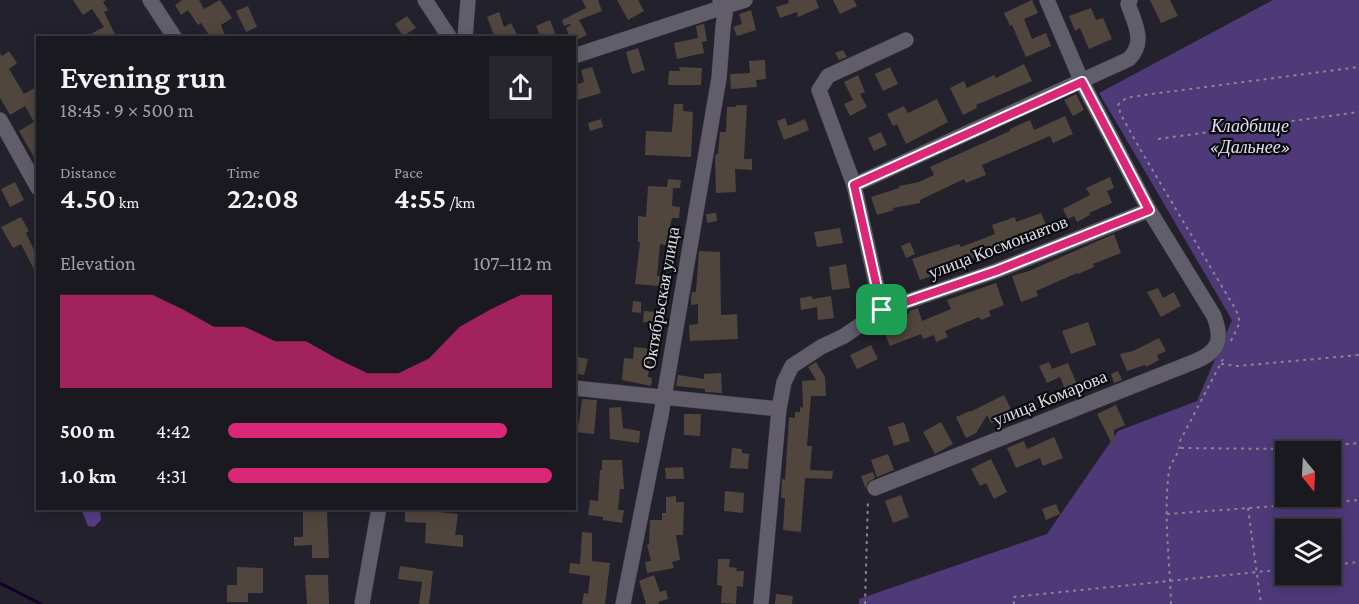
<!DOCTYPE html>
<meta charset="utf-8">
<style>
:root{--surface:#1a1920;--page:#27262d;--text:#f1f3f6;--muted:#9fa0a5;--line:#38383e;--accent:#db2777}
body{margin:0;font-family:"Crimson Pro",serif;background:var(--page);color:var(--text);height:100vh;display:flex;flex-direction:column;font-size:22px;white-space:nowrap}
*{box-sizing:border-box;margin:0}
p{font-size:20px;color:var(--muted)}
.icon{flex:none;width:33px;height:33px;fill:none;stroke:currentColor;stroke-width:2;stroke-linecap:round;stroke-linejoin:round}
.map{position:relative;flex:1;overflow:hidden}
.drawer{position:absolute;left:36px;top:36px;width:540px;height:474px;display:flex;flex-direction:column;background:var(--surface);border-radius:0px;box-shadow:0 3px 15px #0003,0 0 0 2px var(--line)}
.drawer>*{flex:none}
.needle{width:39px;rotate:162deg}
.fabs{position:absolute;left:1275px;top:441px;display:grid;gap:12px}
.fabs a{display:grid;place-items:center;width:66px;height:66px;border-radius:0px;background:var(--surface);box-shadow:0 3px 15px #0003,0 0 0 2px var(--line);font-size:30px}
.pin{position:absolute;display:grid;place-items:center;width:51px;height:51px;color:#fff;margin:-26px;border-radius:12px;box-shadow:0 3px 9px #0006}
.round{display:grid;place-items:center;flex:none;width:63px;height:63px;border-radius:0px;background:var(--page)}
.headline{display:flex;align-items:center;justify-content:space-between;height:102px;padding:0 24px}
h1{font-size:33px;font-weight:600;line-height:45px}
.metrics{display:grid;grid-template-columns:repeat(3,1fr);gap:9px;height:102px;padding:6px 24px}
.metrics div{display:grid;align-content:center}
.metrics b{font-size:30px;font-weight:600}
.metrics small{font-size:16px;font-weight:400}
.metrics p{font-size:16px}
.chart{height:168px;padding:12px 24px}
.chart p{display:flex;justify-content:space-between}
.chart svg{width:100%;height:108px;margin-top:6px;fill:var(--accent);opacity:.7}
ul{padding:0 24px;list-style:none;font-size:20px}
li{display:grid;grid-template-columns:96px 72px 1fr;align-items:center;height:45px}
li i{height:15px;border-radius:8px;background:var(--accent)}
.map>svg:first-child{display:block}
.green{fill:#4e3a79;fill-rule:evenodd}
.forest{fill:#543e84}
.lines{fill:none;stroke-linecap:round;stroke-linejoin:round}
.stream{stroke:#13002f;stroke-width:3}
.building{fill:#51463e}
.minor-casing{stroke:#3f3c45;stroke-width:16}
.path{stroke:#88868e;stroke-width:2;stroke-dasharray:3 4.5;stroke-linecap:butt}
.minor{stroke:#615e6a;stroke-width:15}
.route-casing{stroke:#fff;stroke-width:12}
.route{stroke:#db2777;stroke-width:8}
.labels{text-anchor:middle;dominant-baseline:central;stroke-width:4.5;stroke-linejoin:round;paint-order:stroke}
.park-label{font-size:18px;font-style:italic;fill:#e2def3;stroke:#0c0b10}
.street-label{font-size:18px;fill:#dedce3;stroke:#0c0b10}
</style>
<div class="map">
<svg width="1359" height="604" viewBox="0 0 1359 604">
<rect width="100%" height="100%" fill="#23212b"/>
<path class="green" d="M1273,0h86v604h-500v-5l188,-65 71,-103 79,-30 35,-81 -133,-227zM1286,452h44v44h-44zM1286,530h44v44h-44z"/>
<path class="forest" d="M81,509h19l1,11 -7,7 -6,-1z"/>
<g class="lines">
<path class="stream" d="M0,583l41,21"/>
</g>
<path class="building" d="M73,0h33l-3,2 5,8 -4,2 13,26h-34l21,-11 -12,-18 -9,6z
M182,0h17l5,9 16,-9 12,18 -11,7 5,13h-15l-10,-15 -3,2 -10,-15 -7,5 -6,-10z
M582,0h16l4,11 -23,9 8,15 -13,6v-3h-4l-4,-10 5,-3 -1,-1 -6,2 -2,-6 24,-12z
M617,0h21l6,11 -16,9z
M788,0h28l3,8 -21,9 -1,-5 -17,6 -4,-11 13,-4z
M833,0h21l3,6 -17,8z
M1032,0l6,13 -14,6 8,20 14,-6 5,13 -25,11 -14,-32 -2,1 -6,-13z
M1150,0h20l8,16 -17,7z
M248,6l9,21 -11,5 -10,-21z
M1091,8l5,12 7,-2 9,21 -23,10 -9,-21 -5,3 -6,-15z
M751,10l5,20 -19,6 -4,-9 9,-3 -3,-10z
M499,12l5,15 7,-4 8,15h-24l-8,-21z
M407,16l9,12 -13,8 -8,-12z
M550,20l7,18h-16l-5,-12z
M704,24l3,17 -5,1 2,11 -27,6 -3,-16 24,-5 -2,-12z
M638,48l7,22 -13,4 -6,-22z
M843,50l4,7 -8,3 -4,-7z
M9,51l8,12 -8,6 15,25 14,-8v78l-19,-33 15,-9 -9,-16 -15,9 -10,-17v-45l2,3z
M765,60l1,19 -10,1 1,7 -26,2 -1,-15 20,-1 -1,-12z
M1024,64l8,17 -56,24 1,3 -14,7 -13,-27 14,-7 3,7 27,-13 2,3z
M592,67l9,26 -27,8v-16l10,-3 -3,-12z
M679,67l23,1 -1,17h-33l1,-14h11z
M890,67l8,17 -15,7 -8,-17z
M858,75l7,17 -5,2 7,13 -17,9 -6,-12 9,-4 -9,-18z
M1076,94l8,16 -11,6 -9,-16z
M937,99l11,23 -42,22 -9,-20 -4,2 -6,-12 17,-8 4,7z
M674,104h9v7l10,1 -2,45 -46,-2 1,-24 26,1z
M736,105h11l-3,54h8v11l-17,-1 1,23 -20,1 -1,-36 1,-3h2l2,-22h6l1,-25h9z
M1065,116l8,18 -20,9 -3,-7 -68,29 4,10 -20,8 -2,-4 -44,21v3l-27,5 1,2 -17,5 -6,-18 28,-9v-2l20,-4 15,-7 -4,-8 80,-36v-2l20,-9 4,10z
M785,118l3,8 17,-7 4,11 -25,10 -7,-19z
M601,119l2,8 -13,4 -2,-8z
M881,132l6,13 -13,6 -6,-13z
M1110,177l4,11 -7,3 5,12 -23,10 1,2 -13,7 -3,-6 -6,3 -5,-10 27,-14 -4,-7z
M668,179l13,1 -1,8h-7l-1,18 8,1 -1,11h-7l-6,27 -6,-1 -3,32h3l-1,10 -24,-2 5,-42h-2v-26l8,1 2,-31 19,1z
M15,182l9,18 -14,7 -9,-18z
M716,213l1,8 -10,2 -1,-9z
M1041,213l7,17 -31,12 2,7 -11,3 -2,-5 -31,13 -1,-2 -39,12 2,4 -17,6 -8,-21 47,-15 2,3 34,-13 -3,-9 23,-8 1,5z
M21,217l8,14 -3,2 8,17 4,-2v29l-17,-33 -8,4 -12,-21z
M840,228l3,15 -26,4 -3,-15z
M1114,234l7,19 -28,11 1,3 -16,7 -1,-1 -41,18 2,5 -17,6 -9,-26 17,-5z
M910,242l5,12 -9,4 -5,-12z
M699,251l21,1 1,63 16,-1 1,25 -48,2 -1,-16 9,-1v-20l-7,1v-6l1,-7h4z
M846,264l4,24 -18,2 -3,-23z
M996,283l8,22 -15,6 2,5 -10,4 -2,-3 -34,14 3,6 -12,5 -2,-7 -11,4 -2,-5 -31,12 -9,-21 29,-12 -1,-2 9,-3 4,13 29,-12 -4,-9z
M1158,288l5,10 11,-6 7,14 -20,11 -14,-25z
M812,296v3l19,-3 3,22 -16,2 -1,-13 -16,3 -1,-12z
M633,301l8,1v11l-9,-1z
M644,311l14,1 -1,11 -14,-1z
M1088,322l8,23 -25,9 -9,-23z
M1159,338l7,13 -9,4 2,5 -13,7 -1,-2 -18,6 -7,-17 13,-3z
M871,345l7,14 -21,10 -7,-14z
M634,347l17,2 -3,28 4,1 -1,8 -29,-6 2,-22 9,1z
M574,356l14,3 -4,16 -10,-2z
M816,362l9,15 1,19h-15l-4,50h5l-2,24 23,1 -1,8 -27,-1 -4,54 -18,-2 2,-32h-4l1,-19 3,1 4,-63 6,1v-6h5v-5l3,1 -1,-27 14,-1 -8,-13z
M1049,362l3,7 16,-6 11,26 -12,5 -7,-17 -13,6 -8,-17z
M1118,371l4,9 -8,3 -3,-9z
M721,373l1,20 -17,-1v-3l-29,-3 2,-11 26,4v-5z
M1004,395l7,14 -12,6 2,4 -10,4 -4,-8 -11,18 -10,5 -10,-21 14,-6v1z
M582,399l15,1 -3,34 -20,-2v-9h5z
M1116,405l9,20 -11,5v18l-17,-34z
M621,407l2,21 17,3 -1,12 -29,-4 -1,-31z
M684,414h17l-1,22 -16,-1z
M904,422l6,19 -16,5 -6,-19z
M941,422l12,22 -18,10 -12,-22z
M1054,437l9,21 -20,8 -3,-8 -24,10 -9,-20 17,-7 3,8z
M732,448l10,1v4l7,1 -1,15 -18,-1z
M888,454l6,16 -17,7 -6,-17z
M991,459l16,33 -13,7 -8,-16 -6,3 -9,-17z
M602,460h20l2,29h-4l-2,21h6l-2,13 -19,-3v-3l-15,-2 2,-15 8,1 2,-31h2z
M683,467l1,12h-18l-1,-11z
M873,472l2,6 -7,4 -2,7 -5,-13z
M725,491l19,2 -1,20 -19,-2z
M901,495l8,22 -16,6 -8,-22z
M676,496v6h8l-1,33h-7l4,25 -8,2 2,6 -27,5 -2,-11 6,-1 -4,-16 2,-1 1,-24h12v-7h4v-16z
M1056,504l4,10 -14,6 -4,-11z
M405,508h24v3l29,3 -3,21h8v12l-38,-4 1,-20 -21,-1z
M303,512h24l2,46h-17v-13l-18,1v-9h9z
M582,532l10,1v28l18,2 -5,41h-23l2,-11 4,1 2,-18 -21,-3 1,-10 10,1z
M718,559h12l-1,8 8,1 -1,3h8l-1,16 -6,-1 -1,18 -15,-1 1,-17 -5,-1z
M400,566l33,5 -4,33h-10l3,-22 -24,-3z
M237,567l26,1v25h-15v9h-21v-17h10z
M305,575h23l1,29h-22z
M654,575l6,17 6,-2 2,9 -10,3 1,2h-13l-7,-23z
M776,594l17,2 -1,8h-17z"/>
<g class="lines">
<g class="minor-casing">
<path id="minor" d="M150,0l25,38
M425,0l25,38
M465,38l3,-38
M574,56l171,-56
M0,120l38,68
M854,185l275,-126c17,-17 6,-35 -1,-55l2,-4
M882,310l-28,-125 -35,-95 9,-14 78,-36
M574,388l205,21
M875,488l321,-127c23,-10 27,-21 18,-45l-65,-106 -67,-128 -35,-82
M362,604l17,-96
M623,604l38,-189 58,-337 4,-51 3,-20 -6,-7
M761,604l18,-195 5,-27 8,-16 29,-19 23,-11 38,-26 114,-39 153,-61"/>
</g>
<path class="path" d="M1158,139l201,-27
M1231,341l9,-19 -4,-12 -96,-161 -19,-34 -3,-10 8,-7 18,-3 215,-28
M1221,364l17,2 121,-11
M1181,448l103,1 75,-6
M1248,508l13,96
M1167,514l192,-14
M1330,565l29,-3
M865,604l3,-105
M1014,604l-1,-7 273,-28
M1171,604c-1,-44 -8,-88 -2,-133 2,-11 12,-18 11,-30l44,-84"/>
<use href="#minor" class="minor"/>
</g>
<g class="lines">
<g class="route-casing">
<path id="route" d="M1082,82l67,128 -153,61 -114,39 -28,-125z"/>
</g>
<use href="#route" class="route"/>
</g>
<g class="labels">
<g class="park-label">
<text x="1250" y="126">Кладбище<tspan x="1250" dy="21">«Дальнее»</tspan></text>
</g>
<g class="street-label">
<text transform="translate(998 247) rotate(-21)">улица Космонавтов</text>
<text transform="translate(661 298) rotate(-80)">Октябрьская улица</text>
<text transform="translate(1050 398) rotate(-22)">улица Комарова</text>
</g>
</g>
</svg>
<div class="fabs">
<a><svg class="needle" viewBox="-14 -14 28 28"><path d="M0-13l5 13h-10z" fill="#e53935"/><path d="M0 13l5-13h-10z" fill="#9fa0a5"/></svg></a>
<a><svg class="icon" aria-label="layers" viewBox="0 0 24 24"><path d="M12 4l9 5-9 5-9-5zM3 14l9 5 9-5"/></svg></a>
</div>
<div class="pin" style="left:882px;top:310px;background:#1e9e55"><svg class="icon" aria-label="arrive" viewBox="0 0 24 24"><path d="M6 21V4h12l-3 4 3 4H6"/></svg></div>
<section class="drawer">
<div class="headline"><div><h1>Evening run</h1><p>18:45 · 9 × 500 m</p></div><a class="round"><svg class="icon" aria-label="share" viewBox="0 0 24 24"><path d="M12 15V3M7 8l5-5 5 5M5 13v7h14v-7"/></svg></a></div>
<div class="metrics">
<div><p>Distance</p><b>4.50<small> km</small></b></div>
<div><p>Time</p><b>22:08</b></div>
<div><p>Pace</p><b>4:55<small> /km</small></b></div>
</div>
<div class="chart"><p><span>Elevation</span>107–112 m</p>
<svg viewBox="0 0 160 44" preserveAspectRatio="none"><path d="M0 44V6L10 6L20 6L30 6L40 12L50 19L60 19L70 25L80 25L90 32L100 38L110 38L120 32L130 19L140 12L150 6L160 6V44z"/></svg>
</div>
<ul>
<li><b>500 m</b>4:42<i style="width:86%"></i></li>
<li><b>1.0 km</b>4:31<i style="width:100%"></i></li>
</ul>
</section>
</div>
